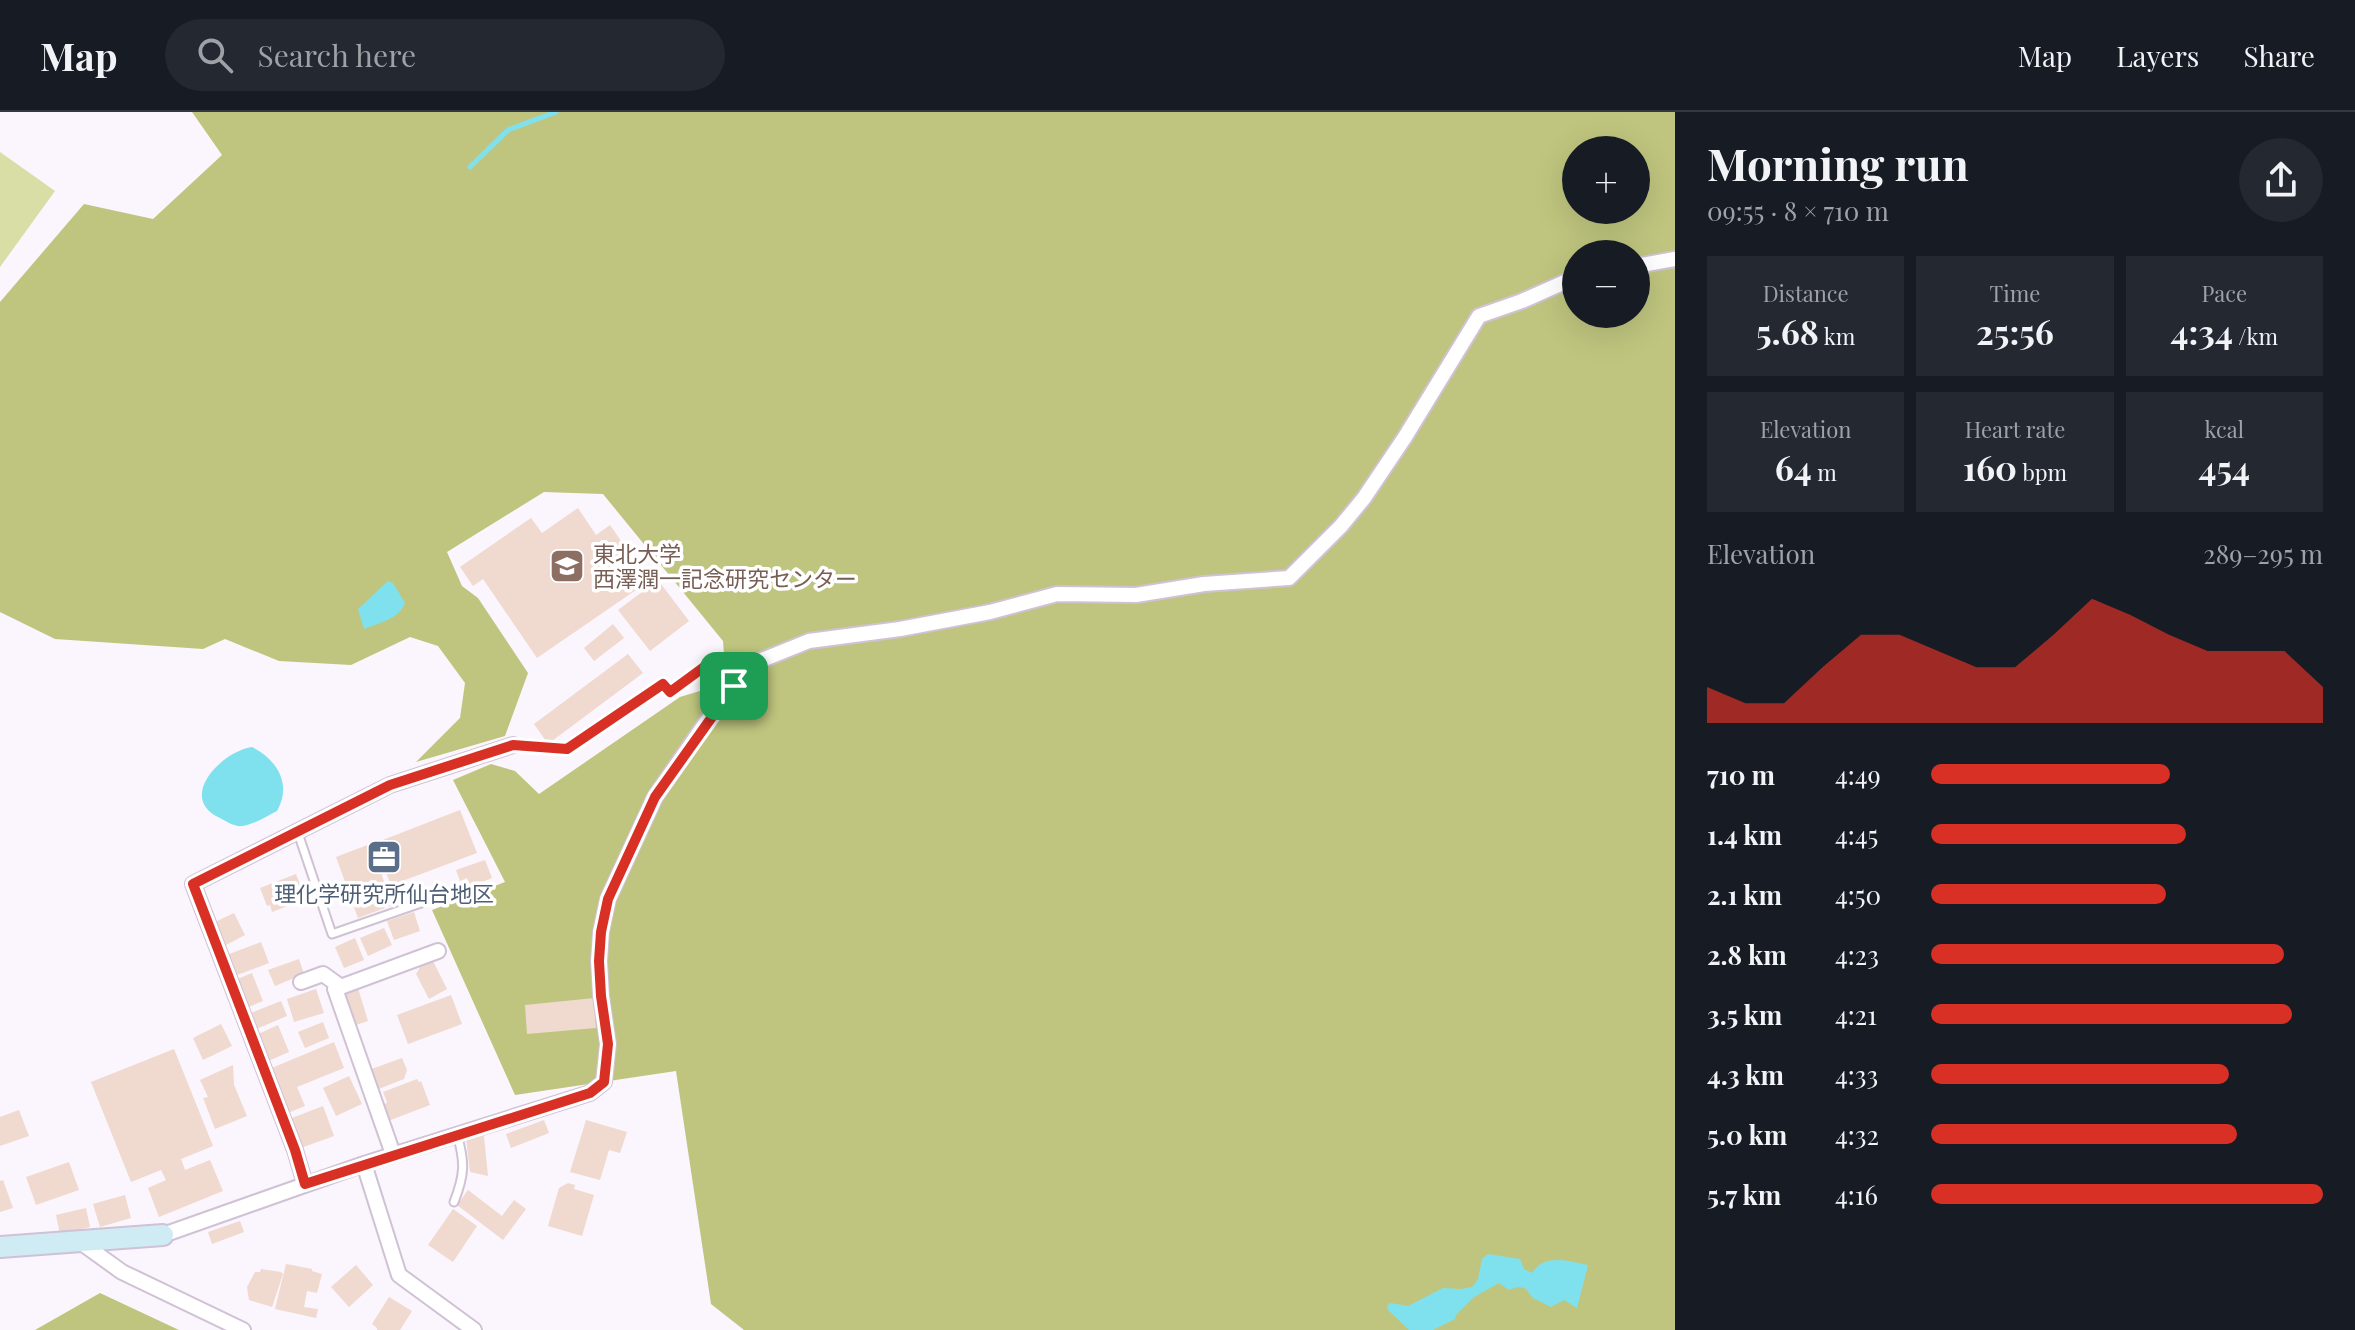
<!DOCTYPE html>
<meta charset="utf-8">
<style>
:root{--surface:#171b24;--page:#242831;--text:#f1f3f6;--muted:#9ea1a6;--line:#363941;--accent:#d93025}
body{margin:0;font-family:"Playfair Display","Noto Sans JP",serif;background:var(--page);color:var(--text);height:100vh;display:flex;flex-direction:column;font-size:30px;white-space:nowrap}
*{box-sizing:border-box;margin:0}
p{font-size:26px;color:var(--muted)}
.icon{flex:none;width:44px;height:44px;fill:none;stroke:currentColor;stroke-width:2;stroke-linecap:round;stroke-linejoin:round}
.map{position:relative;flex:1;overflow:hidden}
.side{display:flex;flex-direction:column;background:var(--surface);width:680px}
.side>*{flex:none}
.fabs{position:absolute;left:1562px;top:24px;display:grid;gap:16px}
.fabs a{display:grid;place-items:center;width:88px;height:88px;border-radius:50%;background:var(--surface);box-shadow:0 8px 32px #0002;font-size:40px}
.pin{position:absolute;display:grid;place-items:center;width:68px;height:68px;color:#fff;margin:-34px;border-radius:16px;box-shadow:0 4px 12px #0006}
.round{display:grid;place-items:center;flex:none;width:84px;height:84px;border-radius:42px;background:var(--page)}
.head{display:flex;align-items:center;justify-content:space-between;height:136px;padding:0 32px}
h1{font-size:44px;font-weight:700;line-height:60px}
.figures{display:grid;grid-template-columns:repeat(3,1fr);gap:12px;height:136px;padding:8px 32px}
.figures div{display:grid;align-content:center;border-radius:0px;background:var(--page);text-align:center}
.figures b{font-size:34px;font-weight:700}
.figures small{font-size:22px;font-weight:400}
.figures p{font-size:22px}
.chart{height:224px;padding:16px 32px}
.chart p{display:flex;justify-content:space-between}
.chart svg{width:100%;height:144px;margin-top:8px;fill:var(--accent);opacity:.7}
ul{padding:0 32px;list-style:none;font-size:26px}
li{display:grid;grid-template-columns:128px 96px 1fr;align-items:center;height:60px}
li i{height:20px;border-radius:10px;background:var(--accent)}
header{display:flex;align-items:center;gap:48px;box-sizing:border-box;height:112px;padding:0 40px;background:var(--surface);border-bottom:2px solid var(--line)}
header strong{font-size:38px}
nav{display:flex;gap:44px;margin-inline-start:auto;font-size:28px}
.search{width:560px;height:72px;background:var(--page);display:flex;align-items:center;gap:20px;box-sizing:border-box;padding:0 28px;border-radius:44px;color:var(--muted);font-size:30px}
main{display:flex;flex:1;min-height:0}
.map>svg:first-child{display:block}
.green{fill:#d8dea6}
.forest{fill:#bfc57e;fill-rule:evenodd}
.water{fill:#80e1ee}
.lines{fill:none;stroke-linecap:round;stroke-linejoin:round}
.stream{stroke:#80e1ee;stroke-width:5}
.building{fill:#f0d9ce}
.lane-casing{stroke:#d0c2d5;stroke-width:11}
.street-casing{stroke:#d0c2d5;stroke-width:18}
.secondary-casing{stroke:#d0c2d5;stroke-width:24}
.lane{stroke:#fff;stroke-width:7}
.street{stroke:#fff;stroke-width:14}
.secondary{stroke:#cfebf4;stroke-width:20}
.route-casing{stroke:#fff;stroke-width:16}
.route{stroke:#d93025;stroke-width:10}
.labels{text-anchor:middle;dominant-baseline:central;stroke-width:7;stroke-linejoin:round;paint-order:stroke}
.education-label{font-size:22px;fill:#785e54;stroke:#fff;text-anchor:start}
.service-label{font-size:22px;fill:#4e5e75;stroke:#fff}
</style>
<header>
<strong>Map</strong>
<div class="search"><svg class="icon" aria-label="search" viewBox="0 0 24 24"><circle cx="10" cy="10" r="6"/><path d="M15 15l6 6"/></svg>Search here</div>
<nav><a>Map</a><a>Layers</a><a>Share</a></nav>
</header>
<main>
<div class="map">
<svg width="1675" height="1218" viewBox="0 0 1675 1218">
<rect width="100%" height="100%" fill="#fbf5fd"/>
<path class="green" d="M0,40l55,39 -55,76z"/>
<path class="forest" d="M192,0h1483v1218h-931l-33,-26 -35,-233 -161,24 -83,-185 73,-28 -52,-102 38,-16 24,7 24,23 141,-97 46,-14 -3,-42 -120,-147 -59,-2 -97,60 15,34 16,12 50,75 -23,63 -89,26 44,-44 5,-35 -27,-37 -28,-9 -59,28 -72,-4 -54,-22 -22,10 -148,-10 -55,-27v-310l84,-98 69,15 69,-64zM1576,38h60v60h-60zM1576,142h60v60h-60z
M100,1181l79,37h-144z"/>
<path class="water" d="M388,469l5,2 12,20c-6,16 -26,20 -41,26l-6,-20z
M252,635c26,13 40,38 25,64 -10,5 -22,13 -34,15 -9,1 -15,-4 -23,-8 -44,-20 2,-67 32,-71z
M1488,1142l32,5 4,10 8,4c13,-20 36,-12 56,-8l-11,43 -13,-8 -13,7 -18,-9 -8,-10 -8,-1 -8,3 -10,-7 -25,14 -18,18 -1,4 -22,11h-24l-21,-20 -1,-4 3,-3 18,3 35,-18 18,1 11,-2 6,-8 4,-20z"/>
<g class="lines">
<path class="stream" d="M470,55l38,-37 48,-18"/>
</g>
<path class="building" d="M578,396l18,27 14,-10 39,56 -112,77 -54,-79 -10,7 -13,-19 71,-49 11,15z
M658,468l31,41 -39,30 -32,-41z
M613,512l11,14 -30,23 -10,-13z
M628,542l15,19 -95,71 -14,-20z
M460,698l17,43 -80,30 2,5 -6,3 -18,-48z
M370,732l23,61 -35,13 -22,-61z
M485,748l7,18 -17,7 -1,-3 -5,2 -2,-6 -7,3 -4,-11z
M296,762l7,19 -12,4 2,7 -21,8 -2,-7 -3,1 -7,-18z
M414,800l6,19 -26,9 -7,-19z
M234,801l11,22 -19,10 -11,-23z
M384,816l8,17 -24,11 -8,-18z
M355,826l9,22 -20,8 -9,-21z
M261,830l8,21 -32,12 -8,-21z
M299,847l5,15 -29,12 -7,-16z
M433,849l14,28 -18,10 -13,-25 7,-12z
M252,861l11,28 -17,7 -11,-28z
M358,876l10,33 -15,5 -11,-33z
M316,877l8,24 -30,9 -7,-23z
M451,883l11,29 -54,20 -11,-29z
M594,886l2,30 -69,6 -2,-29z
M281,889l6,15 -33,14 -3,-17z
M323,910l6,16 -24,10 -7,-16z
M221,912l11,22 -29,14 -10,-22z
M278,913l11,27 -23,10 -10,-27z
M334,930l10,26 -47,19 8,19 -17,7 -21,-43z
M174,937l39,97 -32,13 4,11 25,-10 13,31 -64,26 -11,-29 18,-8 -5,-10 -30,12 -40,-100z
M402,946l5,12 -3,9 -28,11 -7,-20z
M233,953l1,20 13,31 -32,13 -12,-31 5,-1 -8,-17z
M349,964l13,28 -26,12 -13,-28z
M417,967l2,3 2,-1 9,24 -42,16 -5,-14 4,-5 -4,-10z
M323,994l11,30 -39,14 -11,-29z
M19,998l10,26 -29,10v-29z
M544,1008l5,13 -38,15 -5,-14z
M586,1008l41,12 -7,21 -11,-3 -9,30 -30,-8z
M484,1024l4,40 -18,-4 -4,-34z
M69,1050l10,28 -43,15 -10,-28z
M3,1068l10,28 -13,4v-31z
M568,1071l7,2 -1,4 20,6 -12,41 -34,-10 11,-38z
M468,1078l34,26 12,-16 12,9 -23,31 -46,-35z
M125,1083l6,23 -31,9 -7,-23z
M86,1096l4,19 -30,7 -4,-19z
M453,1097l24,17 -24,36 -25,-17z
M240,1109l4,11 -32,12 -4,-12z
M286,1152l26,5v2l10,3 -5,19 -10,-2 -3,16 14,2 -2,9 -41,-9z
M356,1153l17,20 -24,22 -18,-20z
M261,1157l20,3 2,2 -11,33 -23,-7 -2,-13 8,-15h5z
M389,1185l23,14 -12,19h-23v-2l-5,-4z"/>
<g class="lines">
<g class="lane-casing">
<path id="lane" d="M513,633l54,4 96,-65 7,8 45,-33 19,27
M297,718l35,104 89,-31
M454,1090c11,-28 11,-40 3,-68"/>
</g>
<g class="street-casing">
<path id="street" d="M1636,154l39,-7
M301,870l22,-8 18,13
M393,1042l-58,-165 103,-38
M364,1052l35,111 75,55
M305,1072l-10,-34 -102,-266 197,-99 123,-40
M163,1123l201,-71 226,-71 14,-11 4,-38 -7,-48 -2,-35 2,-29 7,-33 47,-102 52,-76 45,-57 57,-23 91,-12 90,-17 67,-18 79,1 68,-11 85,-6 52,-52 23,-28 41,-61 74,-121 43,-15 54,-24
M79,1129l43,31 121,58"/>
</g>
<g class="secondary-casing">
<path id="secondary" d="M0,1135l163,-12"/>
</g>
<use href="#lane" class="lane"/>
<use href="#street" class="street"/>
<use href="#secondary" class="secondary"/>
</g>
<g class="lines">
<g class="route-casing">
<path id="route" d="M715,547l19,27 -79,111 -47,102 -7,33 -2,29 2,35 7,48 -4,38 -14,11 -285,91 -10,-34 -102,-266 197,-99 123,-40 54,4 96,-65 7,8z"/>
</g>
<use href="#route" class="route"/>
</g>
<defs>
<g id="university-square" transform="scale(1.8)"><rect x="-9" y="-9" width="18" height="18" rx="4" fill="#8d6e63" stroke="#fff"/><path d="M0-5L7-2L0 1L-7-2ZM-4 1L0 2.5L4 1V4Q0 6-4 4Z" fill="#fff"/></g>
<g id="office-square" transform="scale(1.8)"><rect x="-9" y="-9" width="18" height="18" rx="4" fill="#5c6f8a" stroke="#fff"/><path d="M-6-3h4V-5.5h4V-3h4V5H-6ZM-1-4.5V-3h2v-1.5ZM-6 0V1H6V0Z" fill="#fff"/></g>
</defs>
<g fill-rule="evenodd">
<use href="#university-square" x="567" y="454"/>
<use href="#office-square" x="384" y="745"/>
</g>
<g class="labels">
<g class="education-label">
<text x="593" y="441">東北大学<tspan x="593" dy="25">西澤潤一記念研究センター</tspan></text>
</g>
<g class="service-label">
<text x="384" y="781">理化学研究所仙台地区</text>
</g>
</g>
</svg>
<div class="fabs">
<a>+</a>
<a>−</a>
</div>
<div class="pin" style="left:734px;top:574px;background:#1e9e55"><svg class="icon" aria-label="arrive" viewBox="0 0 24 24"><path d="M6 21V4h12l-3 4 3 4H6"/></svg></div>
</div>
<section class="side">
<div class="head"><div><h1>Morning run</h1><p>09:55 · 8 × 710 m</p></div><a class="round"><svg class="icon" aria-label="share" viewBox="0 0 24 24"><path d="M12 15V3M7 8l5-5 5 5M5 13v7h14v-7"/></svg></a></div>
<div class="figures">
<div><p>Distance</p><b>5.68<small> km</small></b></div>
<div><p>Time</p><b>25:56</b></div>
<div><p>Pace</p><b>4:34<small> /km</small></b></div>
</div>
<div class="figures">
<div><p>Elevation</p><b>64<small> m</small></b></div>
<div><p>Heart rate</p><b>160<small> bpm</small></b></div>
<div><p>kcal</p><b>454</b></div>
</div>
<div class="chart"><p><span>Elevation</span>289–295 m</p>
<svg viewBox="0 0 160 44" preserveAspectRatio="none"><path d="M0 44V33L10 38L20 38L30 27L40 17L50 17L60 22L70 27L80 27L90 17L100 6L110 11L120 17L130 22L140 22L150 22L160 33V44z"/></svg>
</div>
<ul>
<li><b>710 m</b>4:49<i style="width:61%"></i></li>
<li><b>1.4 km</b>4:45<i style="width:65%"></i></li>
<li><b>2.1 km</b>4:50<i style="width:60%"></i></li>
<li><b>2.8 km</b>4:23<i style="width:90%"></i></li>
<li><b>3.5 km</b>4:21<i style="width:92%"></i></li>
<li><b>4.3 km</b>4:33<i style="width:76%"></i></li>
<li><b>5.0 km</b>4:32<i style="width:78%"></i></li>
<li><b>5.7 km</b>4:16<i style="width:100%"></i></li>
</ul>
</section>
</main>
